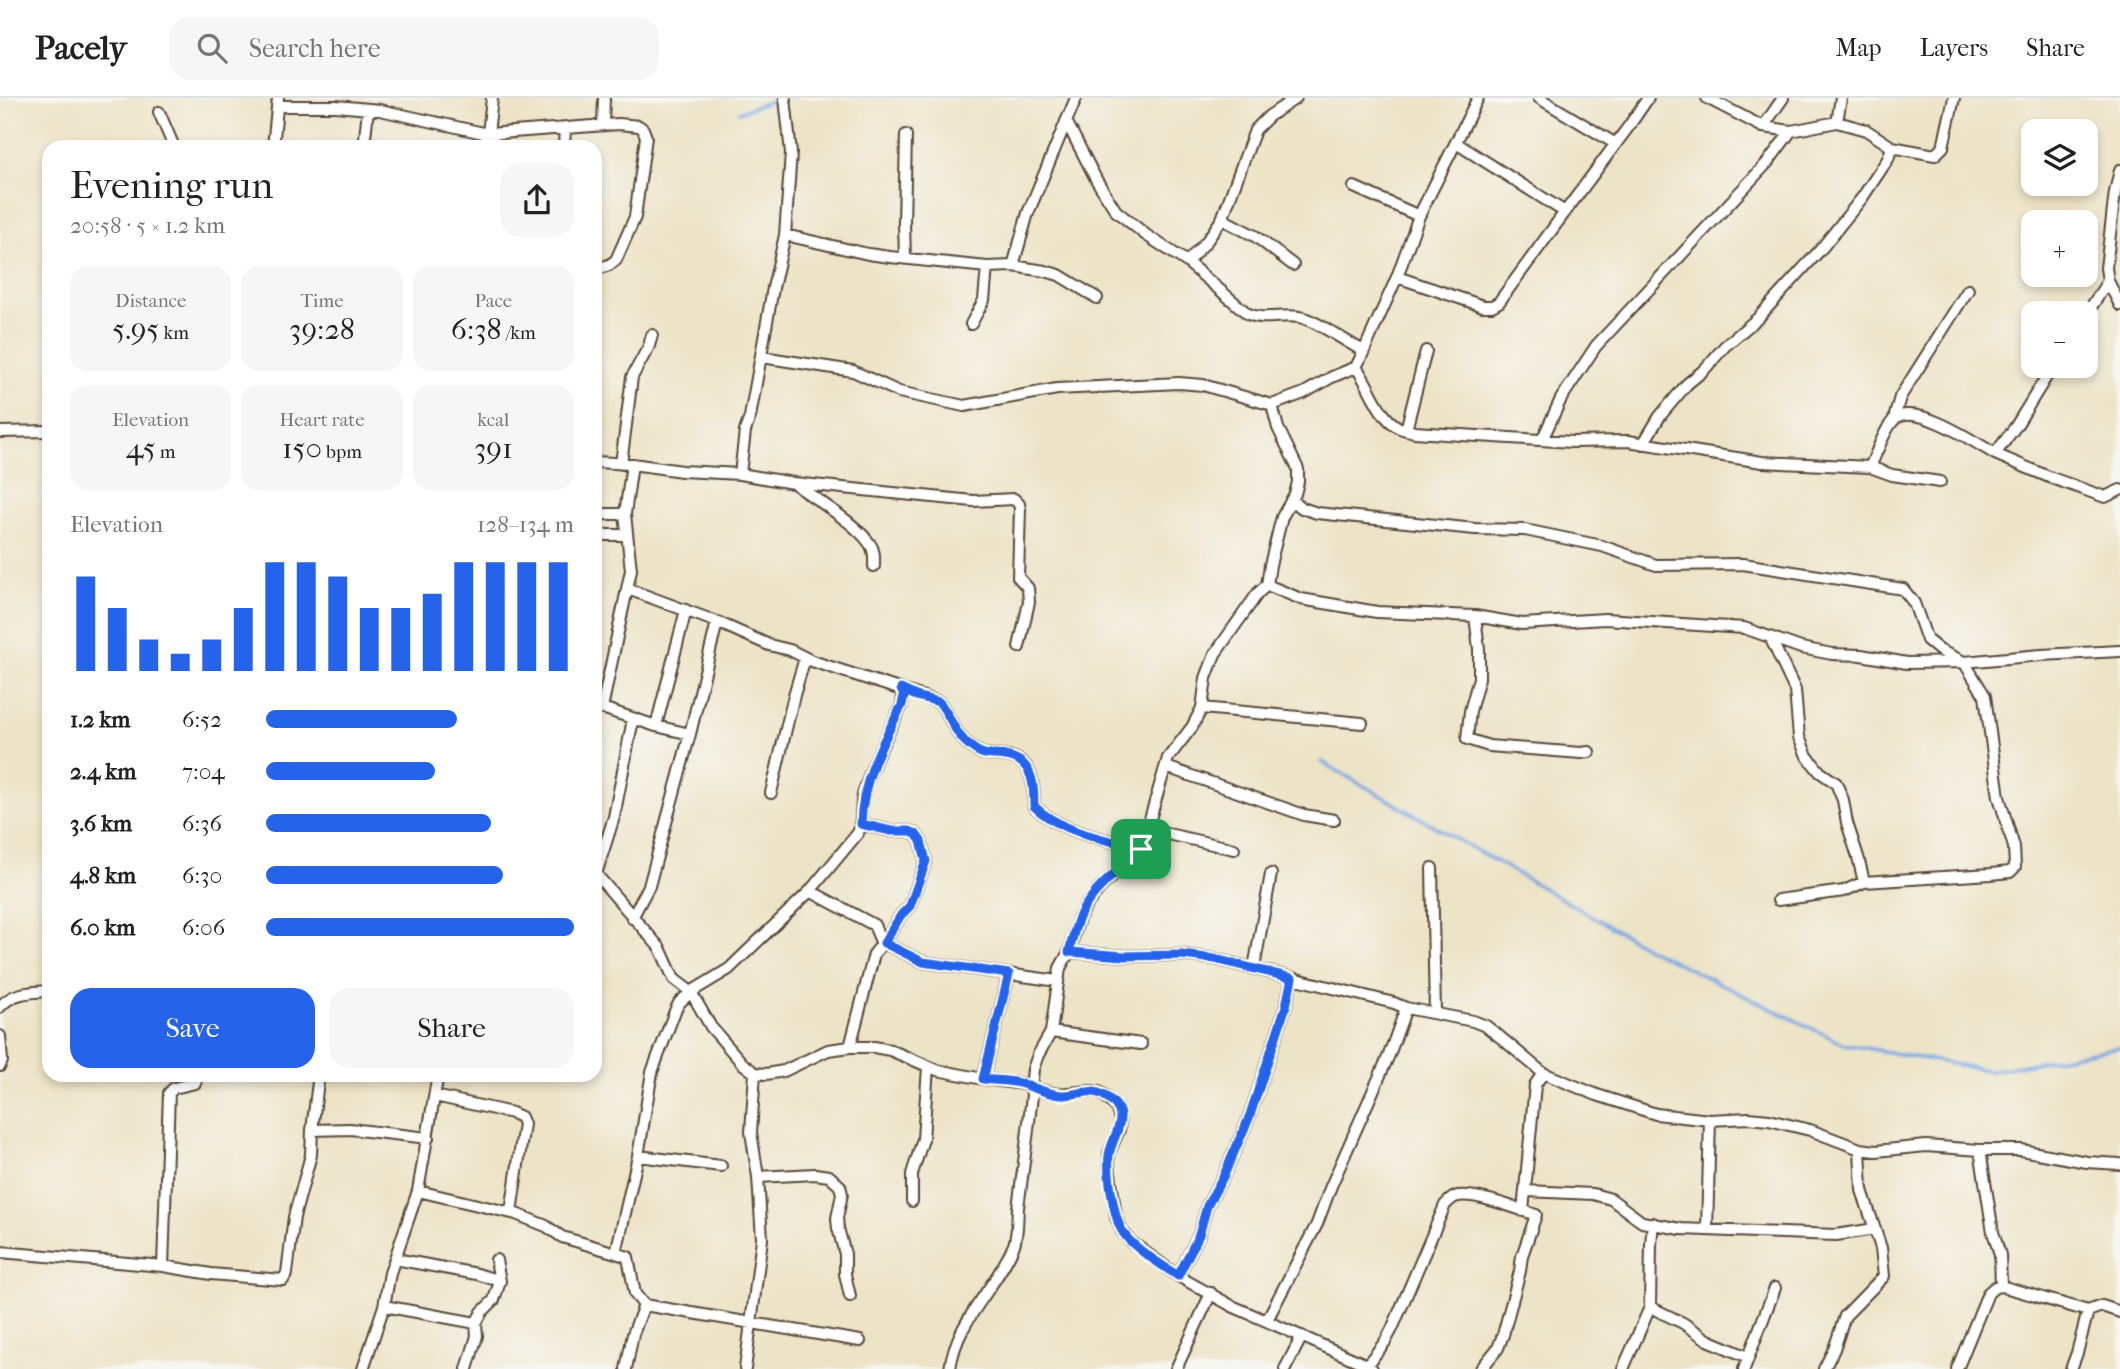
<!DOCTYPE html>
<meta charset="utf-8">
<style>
:root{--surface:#fff;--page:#f6f6f6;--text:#222;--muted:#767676;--line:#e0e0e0;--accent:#2563eb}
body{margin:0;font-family:"IM FELL French Canon",serif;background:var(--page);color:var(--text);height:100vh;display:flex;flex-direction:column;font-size:26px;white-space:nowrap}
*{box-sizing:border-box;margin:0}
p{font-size:23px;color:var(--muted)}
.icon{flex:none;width:38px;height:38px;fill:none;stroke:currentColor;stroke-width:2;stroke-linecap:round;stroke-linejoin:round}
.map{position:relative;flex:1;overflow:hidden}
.details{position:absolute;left:42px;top:42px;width:560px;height:942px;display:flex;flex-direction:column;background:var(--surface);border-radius:21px;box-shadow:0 4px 10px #0003}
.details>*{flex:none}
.buttons{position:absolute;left:2021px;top:21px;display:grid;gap:14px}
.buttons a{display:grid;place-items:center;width:77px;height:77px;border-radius:14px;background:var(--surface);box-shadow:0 4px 10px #0003;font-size:35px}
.pin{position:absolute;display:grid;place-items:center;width:60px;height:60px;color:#fff;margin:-30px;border-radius:14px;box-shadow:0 4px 10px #0006}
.round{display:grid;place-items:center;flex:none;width:74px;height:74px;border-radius:21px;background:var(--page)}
.overview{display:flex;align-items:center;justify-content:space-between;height:119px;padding:0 28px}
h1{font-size:38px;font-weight:600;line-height:52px}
.figures{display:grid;grid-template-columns:repeat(3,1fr);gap:10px;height:119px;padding:7px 28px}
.figures div{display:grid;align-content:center;border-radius:18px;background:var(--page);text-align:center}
.figures b{font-size:30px;font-weight:600}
.figures small{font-size:19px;font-weight:400}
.figures p{font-size:19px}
.chart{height:196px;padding:14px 28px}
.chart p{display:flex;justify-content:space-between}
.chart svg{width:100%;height:126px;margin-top:7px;stroke:var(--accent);stroke-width:6}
.cta{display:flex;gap:14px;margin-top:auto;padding:14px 28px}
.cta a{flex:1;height:80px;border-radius:21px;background:var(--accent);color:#fff;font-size:28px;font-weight:600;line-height:80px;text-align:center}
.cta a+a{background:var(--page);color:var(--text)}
ul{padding:0 28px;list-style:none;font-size:23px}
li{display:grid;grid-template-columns:112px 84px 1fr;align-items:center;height:52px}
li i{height:18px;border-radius:9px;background:var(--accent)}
header{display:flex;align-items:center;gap:42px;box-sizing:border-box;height:98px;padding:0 35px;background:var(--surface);border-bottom:2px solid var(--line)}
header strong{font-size:33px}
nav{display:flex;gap:38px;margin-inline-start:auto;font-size:24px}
.search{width:490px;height:63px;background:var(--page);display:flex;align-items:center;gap:18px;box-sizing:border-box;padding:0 24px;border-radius:21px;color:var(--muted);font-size:26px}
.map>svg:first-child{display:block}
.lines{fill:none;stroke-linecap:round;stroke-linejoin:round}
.stream{stroke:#79a9e3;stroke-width:3.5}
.minor-casing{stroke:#564637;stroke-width:14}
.minor{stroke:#fff;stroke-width:10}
.route-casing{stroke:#fff;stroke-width:14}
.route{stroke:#2563eb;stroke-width:9}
</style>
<header>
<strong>Pacely</strong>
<div class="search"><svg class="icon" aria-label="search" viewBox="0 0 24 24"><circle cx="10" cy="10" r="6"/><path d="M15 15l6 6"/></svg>Search here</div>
<nav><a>Map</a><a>Layers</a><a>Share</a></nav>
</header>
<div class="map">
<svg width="2120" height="1271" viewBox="0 0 2120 1271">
<rect width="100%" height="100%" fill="#f6f6f2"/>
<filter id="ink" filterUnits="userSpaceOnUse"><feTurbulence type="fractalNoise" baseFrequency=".0143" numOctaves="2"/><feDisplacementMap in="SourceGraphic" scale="14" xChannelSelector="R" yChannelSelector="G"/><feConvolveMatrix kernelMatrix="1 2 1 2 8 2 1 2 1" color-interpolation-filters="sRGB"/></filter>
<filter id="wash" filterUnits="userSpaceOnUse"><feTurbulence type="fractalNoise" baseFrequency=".00686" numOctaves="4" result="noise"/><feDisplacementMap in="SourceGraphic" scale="28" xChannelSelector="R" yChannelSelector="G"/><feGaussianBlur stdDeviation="1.57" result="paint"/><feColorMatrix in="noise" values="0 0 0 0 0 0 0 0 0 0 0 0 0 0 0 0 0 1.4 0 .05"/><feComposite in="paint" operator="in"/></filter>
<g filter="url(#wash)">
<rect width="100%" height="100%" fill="#ede3c6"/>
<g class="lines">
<path class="stream" d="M739,14l41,-14
M1322,664l329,188 193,94 147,27 129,-24"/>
</g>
</g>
<g filter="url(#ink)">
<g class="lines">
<g class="minor-casing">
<path id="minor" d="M1478,0l-59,118 -22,61 86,29h9l7,-4 66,-90
M1539,0l77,46
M1707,0l56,29 28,4 46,-9 29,8 26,17 43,8 8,-8 11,-49
M277,8h59l44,4 108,24 4,-36
M159,14l15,35
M1066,23l31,60 19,30 30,24 41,27 61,52c16,7 34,0 51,3 16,2 48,26 65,34l33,-74
M1837,24l4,-24
M603,27l1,-27
M1763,29l20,-29
M1456,45l109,69 64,-86 19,-28
M273,49l5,-49
M364,49l4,-38
M485,49l3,-13 131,-10 20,2 4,3 3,8 -11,80 -19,43 -7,5 -9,3
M564,49l1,-20
M2120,72l-5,22 -9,76 2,13 12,24
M1354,89l65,29
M1222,121l33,17 38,29
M785,137l83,19 22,3 97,10 26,-1 32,5 14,4 38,23
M905,159l-1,-34 2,-88
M1187,164l19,-20 16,-23 33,-89 14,-14 27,-18
M1013,168l15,-53 48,-115
M2086,217l22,-34
M971,226l13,-24 3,-33
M762,259l91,14 46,21 65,14 93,-17 122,-6 24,2 69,20 32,-12 28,-16 24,-10 8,-16
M1356,269c14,18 21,48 42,60 4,3 11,3 16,5l158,10 56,-1 134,21 108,5 22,8 48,7
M1272,307l6,23 20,41v13l-3,12 -13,23 -12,48 -3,20 -9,8 -43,61 -9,24 -4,30 -10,19 -24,31 -27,91 -41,39 -13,16 -8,14 -10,34 -9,16 -9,64 -13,23 -5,14 -2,19 27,6 32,-3 9,1 7,5 11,11 3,12 -1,10 -10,23v13l7,51 6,14 9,11 47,34 54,30 135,59 5,4
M1894,321l6,-22 68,-107
M1406,332l20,-79
M0,334l49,-1
M1542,342l19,-41 35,-53 172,-184 23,-31
M1643,346l17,-28 27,-32 17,-14 21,-24 33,-28 63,-69 41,-51 26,-39 4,-12
M1995,356l54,23 56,20 15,-7
M595,364l37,2 50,7 58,3 53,9 180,18 41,-2 5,5 1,5 -2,68 10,11 1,14 -10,45
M621,366l11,-87 17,-31 3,-11
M1870,369c6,-12 15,-40 25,-48 21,-17 81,24 100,35l21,-28 37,-60
M740,376l5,-43 5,-14 23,-129 12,-53 6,-82 -6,-55
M795,386c20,15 62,40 75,60 5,7 4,14 4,22
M1291,402l11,8 15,5 158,16 50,1 77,16 54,19 87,-1 160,25 11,14 13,37 12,10 25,12 21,34 14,101 15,50 1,20 -5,5 -19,2 -127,8 -20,9 -66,9
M595,422h3l4,-6h23
M595,437h32
M1267,487l34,14 76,13 98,4 47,8 83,-5 139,9 57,20 31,6 29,1 46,8 57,-1 77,-7 79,-4
M628,491l89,33 52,23 21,5 22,11 127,41c12,14 15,32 31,44 17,14 23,6 41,11 23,6 23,30 23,49 27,27 72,33 107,43
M1475,518l4,33v29l-9,33 -3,28 22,7 92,7 8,-1
M1770,539l25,53 4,47 8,19 13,16 16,11 7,17 4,23 11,34 6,25
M602,610l29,-138 -6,-56 7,-50
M1202,610l160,15
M595,612l7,-2 54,18 34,8
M656,628l30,-116
M1166,669l138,48 30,5
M771,695l23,-98 11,-37
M861,726l30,7h18l7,3 5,7 5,20 -16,45 -9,9 -17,28
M1146,731l88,20
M1432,770l3,145
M595,775l65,75 14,31 17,13 20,35 31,36 13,10 11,1 18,-3 44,-21 22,-3h24l16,3 47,20 46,9 41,5 7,4 1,7c-4,38 -9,75 -14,113 -1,13 0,25 -4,37 -18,44 -58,75 -64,124
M596,776l18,-57 19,-98
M810,793l64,34 8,19 2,-1 39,19 135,19
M632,820l17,-32 41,-152 27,-112
M1069,854l56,4 57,-1 33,4 179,44 12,5 67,13 13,5 14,11 43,36 54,22 59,19 54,6 39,-2 20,2 41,10 50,19 16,2 50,-5 54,4h41l66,12 33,2
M1254,870l17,-94
M0,909c12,-15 31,-15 49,-16
M1051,934l90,12
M0,938l2,25 -2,5
M850,949l24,-93 8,-10
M983,981l26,-105
M435,998l77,17 9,4 3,7 -13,88
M312,1032l38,-1 78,9
M1980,1052l13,82 7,23 1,31
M638,1058l83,10
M758,1079l57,-3 14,2 11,10 2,8 -5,24 1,10 7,26v20l5,22
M418,1093l98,23 30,12 16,11 54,16
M1526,1093l67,3 18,5 31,23 39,7 155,6 39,-6
M912,1103v-27l11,-35 5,-72
M1523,1113l12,-126 8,-12
M1707,1132l3,-110
M0,1154l163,14 48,8 72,6 4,-7 7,-56 17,-62 1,-25 7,-56
M395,1161l82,15 23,7 -4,-21
M163,1168l6,-173 5,-5 21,-5 3,-9
M1178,1178l21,-41 8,-29 17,-31 25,-57 37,-112 6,-28
M384,1208l92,17
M1650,1209l33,16 25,17 40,17
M1267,1222l50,-96 14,-38 58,-131 17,-47
M860,1243l-216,-36 -9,-11 -7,-37 -12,-4 22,-97 14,-84 23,-61 4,-8 12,-11 38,-23 81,-78 48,-58c5,-12 2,-25 5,-38 9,-32 24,-60 39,-90l1,-9 -2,-7
M1367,1267l18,-23 7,-13 53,-124c4,-4 7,-8 13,-9 19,-3 60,13 78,19l-14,41 -2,15 -17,64 -5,13 -17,21
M363,1271l21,-63 6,-33 28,-82 20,-117
M467,1271l10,-33 -1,-13 6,-11 12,-12 6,-19
M626,1271l7,-35 11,-29
M745,1271l17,-130 -4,-62 -7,-45 4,-59
M1176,1271l35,-76
M1285,1271l17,-33
M1623,1271l27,-62 1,-63 2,-21
M1744,1271l31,-81
M1824,1271l10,-20 11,-33 39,-40 -3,-28 -19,-58 -2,-41
M1957,1271l31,-76 7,-6 6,-1 87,25 14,-5 18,6
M2071,1271l6,-16 11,-42"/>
</g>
<use href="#minor" class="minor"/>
</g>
</g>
<g class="lines" filter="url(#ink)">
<g class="route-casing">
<path id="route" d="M901,591l15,7 23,6c12,14 15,32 31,44 17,14 22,6 40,11 24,6 24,30 24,49 27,27 72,33 107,43 -21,21 -52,42 -63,71 -4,10 -6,21 -9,32l56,4 57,-1 33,4 77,19 -6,28 -37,112 -25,57 -17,31 -8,29 -21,41c-17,-12 -48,-29 -57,-47 -8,-16 -14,-56 -12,-74 4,-22 26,-42 -6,-60 -13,-8 -28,1 -42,0 -12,-1 -24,-6 -35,-10 -13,-5 -29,-4 -43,-6l26,-105 -86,-12 -39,-19 17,-28 9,-9 16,-45 -5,-20 -5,-7 -7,-3h-18l-30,-7c1,-44 21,-81 41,-119l2,-9z"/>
</g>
<use href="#route" class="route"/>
</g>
</svg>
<div class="buttons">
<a><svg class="icon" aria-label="layers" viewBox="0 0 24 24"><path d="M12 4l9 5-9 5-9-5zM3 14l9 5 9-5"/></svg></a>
<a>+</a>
<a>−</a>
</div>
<div class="pin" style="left:1141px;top:751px;background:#1e9e55"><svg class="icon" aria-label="arrive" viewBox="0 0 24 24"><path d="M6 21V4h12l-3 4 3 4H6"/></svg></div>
<section class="details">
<div class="overview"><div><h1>Evening run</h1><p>20:58 · 5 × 1.2 km</p></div><a class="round"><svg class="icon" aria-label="share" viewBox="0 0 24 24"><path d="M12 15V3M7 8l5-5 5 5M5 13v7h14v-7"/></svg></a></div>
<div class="figures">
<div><p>Distance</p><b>5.95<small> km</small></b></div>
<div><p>Time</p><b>39:28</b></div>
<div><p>Pace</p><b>6:38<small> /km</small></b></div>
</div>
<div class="figures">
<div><p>Elevation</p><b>45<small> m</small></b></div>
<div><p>Heart rate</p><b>150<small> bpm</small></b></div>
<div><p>kcal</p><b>391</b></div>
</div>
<div class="chart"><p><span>Elevation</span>128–134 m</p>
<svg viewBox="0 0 160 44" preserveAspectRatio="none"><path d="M5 44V11M15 44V22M25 44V33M35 44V38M45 44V33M55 44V22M65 44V6M75 44V6M85 44V11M95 44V22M105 44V22M115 44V17M125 44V6M135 44V6M145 44V6M155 44V6"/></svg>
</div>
<ul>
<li><b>1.2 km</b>6:52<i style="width:62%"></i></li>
<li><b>2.4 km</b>7:04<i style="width:55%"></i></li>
<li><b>3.6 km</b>6:36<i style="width:73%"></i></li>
<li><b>4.8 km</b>6:30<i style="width:77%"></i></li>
<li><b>6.0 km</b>6:06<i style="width:100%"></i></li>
</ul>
<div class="cta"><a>Save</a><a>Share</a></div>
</section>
</div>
